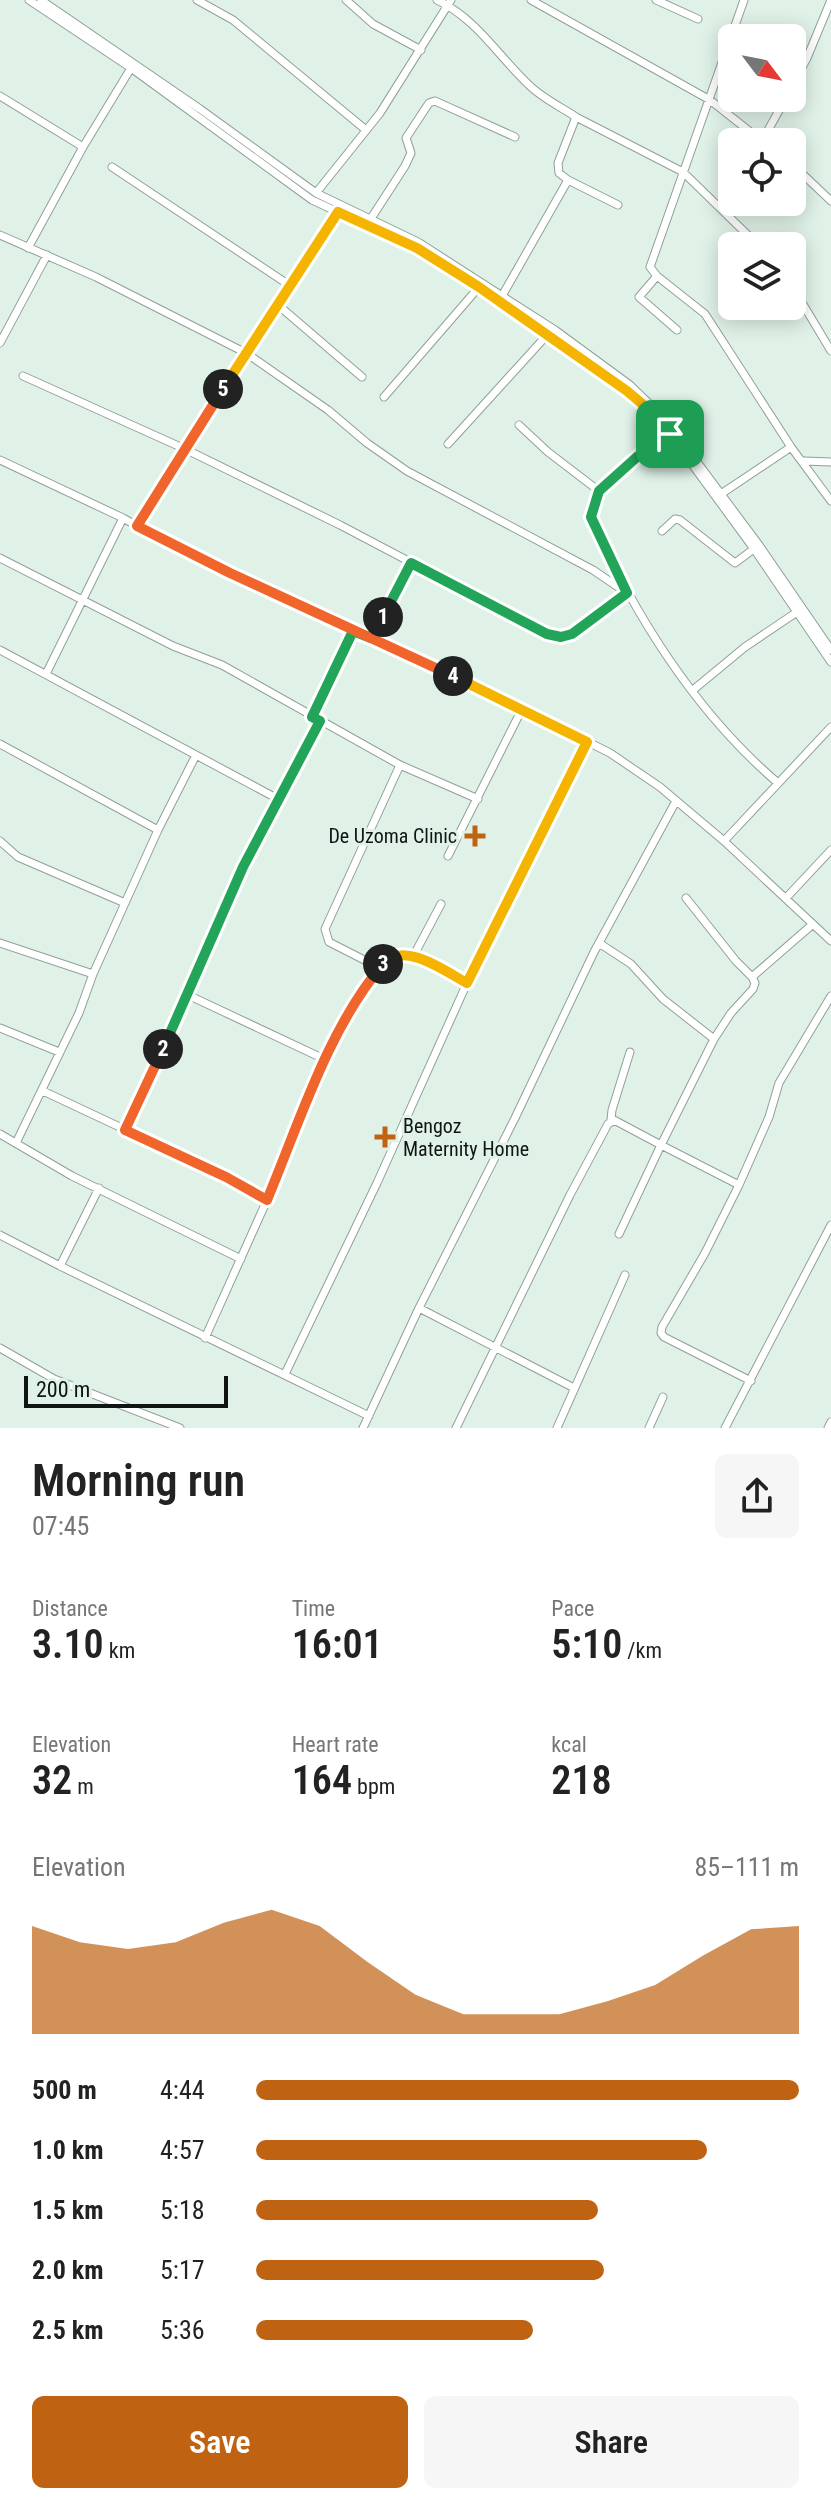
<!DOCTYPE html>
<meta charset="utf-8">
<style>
:root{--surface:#fff;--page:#f6f6f6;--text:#222;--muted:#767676;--accent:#bf6312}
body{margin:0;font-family:"Roboto Condensed",sans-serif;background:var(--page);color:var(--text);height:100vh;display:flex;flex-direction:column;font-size:30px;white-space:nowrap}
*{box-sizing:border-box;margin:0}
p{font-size:26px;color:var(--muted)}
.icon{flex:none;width:44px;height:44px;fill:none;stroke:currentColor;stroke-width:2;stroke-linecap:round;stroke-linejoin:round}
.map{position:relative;height:1428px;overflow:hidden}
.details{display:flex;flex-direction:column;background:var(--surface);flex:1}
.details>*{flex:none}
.needle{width:52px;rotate:122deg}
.controls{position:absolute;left:718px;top:24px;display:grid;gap:16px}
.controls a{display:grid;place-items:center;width:88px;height:88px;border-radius:12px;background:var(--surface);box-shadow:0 4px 20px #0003;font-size:40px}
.scale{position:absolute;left:24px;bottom:20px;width:204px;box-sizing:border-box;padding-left:8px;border:4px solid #0f1512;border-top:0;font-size:22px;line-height:28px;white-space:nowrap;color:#0f1512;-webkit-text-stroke:6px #e0f2e8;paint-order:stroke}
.pin{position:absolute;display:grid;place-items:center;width:68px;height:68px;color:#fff;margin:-34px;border-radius:16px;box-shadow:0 4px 12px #0006}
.km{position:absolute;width:40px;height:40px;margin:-20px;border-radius:50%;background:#222;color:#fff;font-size:22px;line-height:40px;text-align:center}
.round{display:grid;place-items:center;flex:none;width:84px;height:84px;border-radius:12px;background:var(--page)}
.overview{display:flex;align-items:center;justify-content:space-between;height:136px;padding:0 32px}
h1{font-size:44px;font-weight:600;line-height:60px}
.metrics{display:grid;grid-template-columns:repeat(3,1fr);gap:12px;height:136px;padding:8px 32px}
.metrics div{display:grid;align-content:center}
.metrics b{font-size:40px;font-weight:600}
.metrics small{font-size:22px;font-weight:400}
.metrics p{font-size:22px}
.chart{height:224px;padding:16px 32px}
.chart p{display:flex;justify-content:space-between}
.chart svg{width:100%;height:144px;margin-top:8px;fill:var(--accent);opacity:.7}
.button{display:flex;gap:16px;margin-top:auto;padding:16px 32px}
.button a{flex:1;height:92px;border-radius:12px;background:var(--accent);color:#fff;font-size:32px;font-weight:600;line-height:92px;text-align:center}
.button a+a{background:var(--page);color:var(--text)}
ul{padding:0 32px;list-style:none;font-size:26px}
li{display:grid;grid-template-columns:128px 96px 1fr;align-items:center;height:60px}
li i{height:20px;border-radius:10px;background:var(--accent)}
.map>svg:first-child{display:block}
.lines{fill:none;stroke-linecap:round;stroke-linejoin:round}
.street-casing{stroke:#8fa097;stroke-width:9}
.street{stroke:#fff;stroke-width:7}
.split-1-casing{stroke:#fff;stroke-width:16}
.split-2-casing{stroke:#fff;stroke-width:16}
.split-3-casing{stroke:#fff;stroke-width:16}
.split-4-casing{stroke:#fff;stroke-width:16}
.split-5-casing{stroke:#fff;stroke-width:16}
.split-6-casing{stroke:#fff;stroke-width:16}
.split-1{stroke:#22a559;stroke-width:10}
.split-2{stroke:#22a559;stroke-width:10}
.split-3{stroke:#f0652b;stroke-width:10}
.split-4{stroke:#f5b400;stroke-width:10}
.split-5{stroke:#f0652b;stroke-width:10}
.split-6{stroke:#f5b400;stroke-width:10}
.poi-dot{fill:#bf6312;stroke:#e0f2e8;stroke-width:3}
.labels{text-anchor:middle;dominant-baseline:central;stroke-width:6;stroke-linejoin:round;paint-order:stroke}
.poi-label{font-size:20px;fill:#0f1512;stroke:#e0f2e8;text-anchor:end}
</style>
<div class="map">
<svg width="831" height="1428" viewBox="0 0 831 1428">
<rect width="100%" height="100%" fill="#e0f2e8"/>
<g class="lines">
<g class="street-casing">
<path id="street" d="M29,0l102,68 181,132 110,51 57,36 148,104 26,22 17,21 84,115 77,113
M41,0l159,109 116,84 102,49 137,88 75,55 35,34 94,126 72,105
M197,0l36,20 133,110
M346,0l27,24 48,26
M437,0c40,19 61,56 92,85 13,13 32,22 47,32
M531,0l179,100 53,42
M656,0l42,19
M744,0l-94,267 7,9 48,38 86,133 40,54
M792,86l15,-28 24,-58
M0,96l83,51
M762,141l24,-43
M792,164l39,37
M112,167l177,118
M568,180l50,25
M316,193l64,-80 71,-113
M370,220l35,-54 6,-13 -5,-15 23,-35 6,-2 80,36
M0,235l96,42 150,76 82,57 39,33 40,28 186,99 34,23
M28,248l55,-101 48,-79
M657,276l-18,21 38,33
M792,286l39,65
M502,296l66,-116 -9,-7 -1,-10 18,-46 107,55 76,74
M278,305l84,72
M0,343l47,-88
M23,376l162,73 155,76 207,109 14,3 11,-3 55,-41
M384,397l95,-110
M519,425l29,27 51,39
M672,433l-34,23 -39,35 -8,26c43,98 105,196 187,266
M448,444l100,-110
M0,460l123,58
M804,461l27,1
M718,496l73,-49
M137,526l93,47 230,105 150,75 50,34 64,54 107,100
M662,531l13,-12 5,1 55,43 20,-15
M0,558l173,88 49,19 178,100 78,34
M371,638l40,-75
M0,650l278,149
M46,674l77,-156 14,8 201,-314
M693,690l52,-43 55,-37
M312,717l41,-86
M0,744l158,86
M0,841l18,16 107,46
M724,841l107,-114
M448,856l74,-147
M686,898l50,63 16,16
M786,898l45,-48
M0,943l93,31
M599,943l32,21 32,35 51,40
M414,955l27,-51
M380,968l-51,-26 -4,-13 75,-164
M188,995l136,64
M0,1028l59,24
M43,1091l183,86 41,23
M611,1120l1,-10 18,-58
M125,1130l63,-135 55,-128 77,-146
M0,1134l72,42 169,83
M16,1143l63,-130 14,-39 65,-144 38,-75
M739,1185l-78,-40 53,-106 17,-26 22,-24 2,-6 -3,-6 61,-53
M0,1235l60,31 309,150
M60,1266l39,-78
M419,1308l155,80
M205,1338l62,-138 56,-135 1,-6 56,-91 8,-10 26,-3 53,28
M0,1348l54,31 126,49
M285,1374l92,-191 90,-200 120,-241
M751,1381l-87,-44 -3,-4 1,-6 43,-74 34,-68 30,-68 10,-34 52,-87
M363,1428l56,-120 96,-190 79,-166 82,-151
M456,1428l114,-233 38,-71 6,-4 47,25 -42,89
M557,1428l68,-153
M649,1428l14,-31
M725,1428l106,-203
M828,1428l3,-6"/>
</g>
<use href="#street" class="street"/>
</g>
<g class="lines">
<g class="split-1-casing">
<path id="split-1" d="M383,617l28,-54 136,71 14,3 11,-3 55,-41 -36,-76 8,-26 39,-35 32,-22"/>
</g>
<g class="split-2-casing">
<path id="split-2" d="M163,1049l80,-182 77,-146 -8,-4 41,-86 18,7 12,-21"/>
</g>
<g class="split-3-casing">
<path id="split-3" d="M163,1049l-38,81 101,47 41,23c33,-79 61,-171 116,-236"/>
</g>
<g class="split-4-casing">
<path id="split-4" d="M383,964c21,-24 63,8 84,19l120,-241 -134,-66"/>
</g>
<g class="split-5-casing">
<path id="split-5" d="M223,389l-86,137 93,47 223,103"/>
</g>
<g class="split-6-casing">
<path id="split-6" d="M223,389l115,-177 79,36 62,39 148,104 26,22 17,21"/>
</g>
<use href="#split-1" class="split-1"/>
<use href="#split-2" class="split-2"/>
<use href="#split-3" class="split-3"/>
<use href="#split-4" class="split-4"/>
<use href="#split-5" class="split-5"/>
<use href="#split-6" class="split-6"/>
</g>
<g class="poi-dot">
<path d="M471 824h8v8h8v8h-8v8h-8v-8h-8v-8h8z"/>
<path d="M381 1125h8v8h8v8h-8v8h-8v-8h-8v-8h8z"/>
</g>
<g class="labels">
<g class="poi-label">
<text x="457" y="836">De Uzoma Clinic</text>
<text x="403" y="1126" text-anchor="start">Bengoz<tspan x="403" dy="23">Maternity Home</tspan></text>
</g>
</g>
</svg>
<div class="controls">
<a><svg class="needle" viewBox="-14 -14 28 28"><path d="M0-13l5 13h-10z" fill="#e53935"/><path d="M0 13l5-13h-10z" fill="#767676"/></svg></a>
<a><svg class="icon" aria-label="locate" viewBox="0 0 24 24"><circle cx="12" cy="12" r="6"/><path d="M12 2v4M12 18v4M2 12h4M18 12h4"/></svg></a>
<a><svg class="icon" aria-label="layers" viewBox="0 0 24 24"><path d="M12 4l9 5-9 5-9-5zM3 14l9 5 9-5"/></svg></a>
</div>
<div class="scale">200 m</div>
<div class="pin" style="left:670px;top:434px;background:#1e9e55"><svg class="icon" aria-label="arrive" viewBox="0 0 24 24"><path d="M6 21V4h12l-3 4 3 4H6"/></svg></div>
<b class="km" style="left:383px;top:617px">1</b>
<b class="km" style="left:163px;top:1049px">2</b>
<b class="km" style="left:383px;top:964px">3</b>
<b class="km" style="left:453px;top:676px">4</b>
<b class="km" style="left:223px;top:389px">5</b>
</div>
<section class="details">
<div class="overview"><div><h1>Morning run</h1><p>07:45</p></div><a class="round"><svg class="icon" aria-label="share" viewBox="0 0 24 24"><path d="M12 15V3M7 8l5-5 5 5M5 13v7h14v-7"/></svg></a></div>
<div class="metrics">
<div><p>Distance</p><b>3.10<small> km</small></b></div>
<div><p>Time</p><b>16:01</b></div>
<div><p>Pace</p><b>5:10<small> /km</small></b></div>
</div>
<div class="metrics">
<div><p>Elevation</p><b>32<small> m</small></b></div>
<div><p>Heart rate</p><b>164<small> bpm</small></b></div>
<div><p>kcal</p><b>218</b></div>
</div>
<div class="chart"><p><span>Elevation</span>85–111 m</p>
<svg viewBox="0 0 160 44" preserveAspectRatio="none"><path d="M0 44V11L10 16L20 18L30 16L40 10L50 6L60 11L70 22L80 32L90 38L100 38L110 38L120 34L130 29L140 20L150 12L160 11V44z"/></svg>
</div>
<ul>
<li><b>500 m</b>4:44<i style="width:100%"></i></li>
<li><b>1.0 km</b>4:57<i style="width:83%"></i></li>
<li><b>1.5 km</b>5:18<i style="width:63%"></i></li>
<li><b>2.0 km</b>5:17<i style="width:64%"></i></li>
<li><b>2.5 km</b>5:36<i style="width:51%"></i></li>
</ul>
<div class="button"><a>Save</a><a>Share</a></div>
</section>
